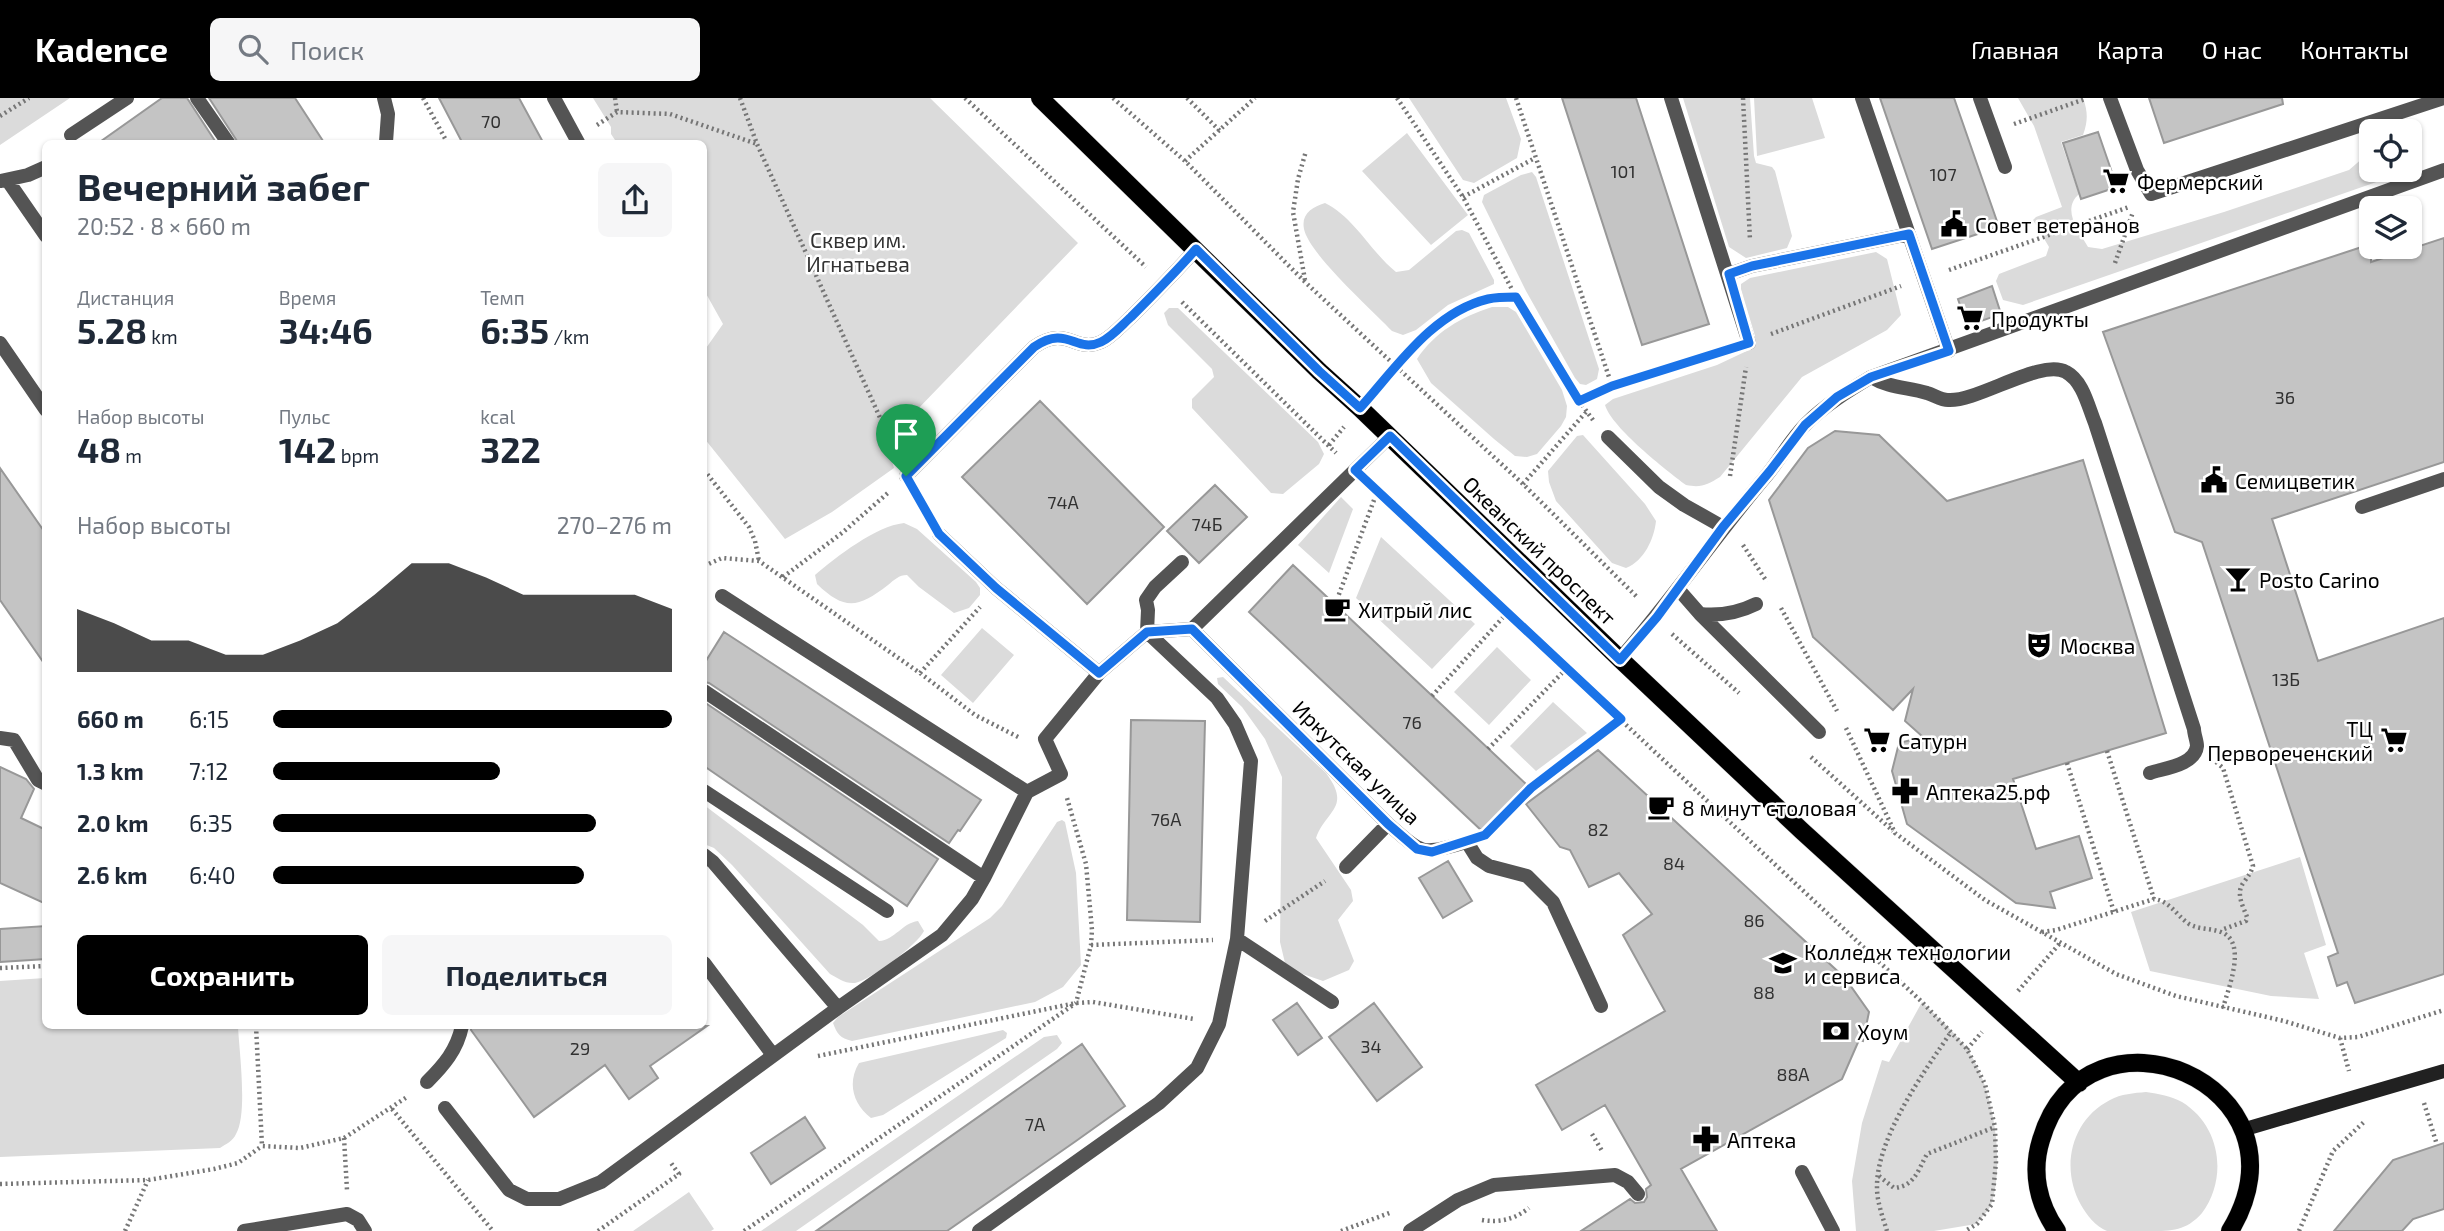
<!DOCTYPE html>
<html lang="ru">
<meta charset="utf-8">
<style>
:root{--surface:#fff;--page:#f6f6f7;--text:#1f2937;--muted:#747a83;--accent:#000}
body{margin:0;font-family:"Exo 2",sans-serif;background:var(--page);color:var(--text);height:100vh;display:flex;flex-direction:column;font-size:26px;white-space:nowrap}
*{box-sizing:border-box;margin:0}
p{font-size:23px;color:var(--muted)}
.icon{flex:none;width:38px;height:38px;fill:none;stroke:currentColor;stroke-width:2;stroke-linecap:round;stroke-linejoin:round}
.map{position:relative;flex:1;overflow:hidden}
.panel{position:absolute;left:42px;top:42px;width:665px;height:889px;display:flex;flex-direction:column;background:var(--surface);border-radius:10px;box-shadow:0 2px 5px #0004}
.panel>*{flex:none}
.controls{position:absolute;left:2359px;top:21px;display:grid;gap:14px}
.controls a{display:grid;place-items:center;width:63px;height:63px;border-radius:10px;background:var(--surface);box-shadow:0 2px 5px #0004;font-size:35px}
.pin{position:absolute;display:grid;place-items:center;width:60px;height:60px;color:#fff;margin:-72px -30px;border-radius:50% 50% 50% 0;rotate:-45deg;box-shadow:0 0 7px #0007}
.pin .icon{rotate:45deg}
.round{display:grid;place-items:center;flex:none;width:74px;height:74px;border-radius:10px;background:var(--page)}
.overview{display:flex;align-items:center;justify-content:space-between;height:119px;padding:0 35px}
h1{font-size:38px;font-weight:700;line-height:52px}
.metrics{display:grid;grid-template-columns:repeat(3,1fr);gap:10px;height:119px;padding:7px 35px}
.metrics div{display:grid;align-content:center}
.metrics b{font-size:35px;font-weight:700}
.metrics small{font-size:19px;font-weight:400}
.metrics p{font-size:19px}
.chart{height:196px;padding:14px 35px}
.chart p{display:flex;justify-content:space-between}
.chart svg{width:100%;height:126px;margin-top:7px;fill:var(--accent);opacity:.7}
.primary-button{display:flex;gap:14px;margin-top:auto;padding:14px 35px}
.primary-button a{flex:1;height:80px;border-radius:10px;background:var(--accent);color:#fff;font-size:28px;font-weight:700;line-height:80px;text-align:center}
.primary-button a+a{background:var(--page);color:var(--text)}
ul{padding:0 35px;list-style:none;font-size:23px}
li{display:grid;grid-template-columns:112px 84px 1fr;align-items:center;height:52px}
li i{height:18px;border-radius:9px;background:var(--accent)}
header{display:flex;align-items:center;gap:42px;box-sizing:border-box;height:98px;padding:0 35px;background:var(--accent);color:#fff}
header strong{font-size:33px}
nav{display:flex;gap:38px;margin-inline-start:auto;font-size:24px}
.search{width:490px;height:63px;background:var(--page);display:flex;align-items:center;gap:18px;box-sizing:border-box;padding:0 24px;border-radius:10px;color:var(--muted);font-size:26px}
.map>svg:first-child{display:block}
.green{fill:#dbdbdb}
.building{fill:#c4c4c4;stroke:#989898;stroke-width:2}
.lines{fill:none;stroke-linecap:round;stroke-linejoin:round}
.primary-casing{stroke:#dbdbdb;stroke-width:19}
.path{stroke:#767676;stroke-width:4.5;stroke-dasharray:2 3.5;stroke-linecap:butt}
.lane{stroke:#545454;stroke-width:14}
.street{stroke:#545454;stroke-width:14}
.secondary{stroke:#212121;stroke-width:14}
.primary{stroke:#000;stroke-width:18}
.route-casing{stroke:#fff;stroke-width:14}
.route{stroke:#1a73e8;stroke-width:9}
.labels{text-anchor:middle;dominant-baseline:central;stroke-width:5;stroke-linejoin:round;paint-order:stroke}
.number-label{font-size:18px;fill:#313131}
.poi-label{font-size:21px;fill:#000;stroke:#fff;text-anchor:start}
.park-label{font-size:21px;fill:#323232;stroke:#fff}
.street-label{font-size:21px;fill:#000;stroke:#fff}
</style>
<header>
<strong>Kadence</strong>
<div class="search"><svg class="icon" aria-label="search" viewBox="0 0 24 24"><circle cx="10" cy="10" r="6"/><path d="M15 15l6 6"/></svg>Поиск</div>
<nav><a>Главная</a><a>Карта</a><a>О нас</a><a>Контакты</a></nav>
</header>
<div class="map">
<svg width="2444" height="1133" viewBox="0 0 2444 1133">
<rect width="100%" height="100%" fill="#fff"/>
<path class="green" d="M0,0h70l-70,47z
M593,0h337l148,145 -192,199 8,26 -62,44 -47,27 -81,-101v-87l19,-27 -19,-34v-146l-87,-1 -6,-9v-7z
M1409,0h97l15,41 -4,19 -43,25 -11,-3z
M1683,0h67l4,58 2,7 16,4 3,4 17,65 -5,12 -41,10 -17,-11z
M1754,0h58l13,40 -68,18z
M2018,0h65c5,14 5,23 0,37l-22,7 18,52c-18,16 0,37 9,53l14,2 122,-37 125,-42 22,-19v19h39v-30l4,1 6,19 -12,11 -385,134 -20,-5 -7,-19 3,-7 47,-18 3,-9 -16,-27 3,-3 26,-10 -28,-81z
M1407,35l61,82 -37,30 -69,-74z
M1532,74l4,5 63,192 -2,10 -11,6 -6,-1 -5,-6 -49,-87 -44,-89 2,-7 37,-20z
M1325,105c30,15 45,48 71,69l13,-2 47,-39 6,-1 7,3 25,47v4l-46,21 -32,25 -13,5 -11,-4c-20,-21 -83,-77 -88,-102 -3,-15 8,-22 21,-26z
M1876,154l11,7 14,56 -14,15 -85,47 -82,100c-13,8 -19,11 -34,8 -20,-15 -74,-57 -81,-80l8,-6 104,-34 34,-16 4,-13 -14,-47v-5l9,-6z
M1492,209h16l8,5 46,78 5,16 -1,11 -5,9 -24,28 -10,3 -12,-1 -21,-17 -63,-56 -14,-24c18,-27 44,-42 75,-52z
M1169,210h9l140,134 6,12 -5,10 -36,30 -12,-1 -79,-85v-9l22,-22 -2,-8 -44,-44 -4,-12z
M1583,337l62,69 11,17c-2,18 -12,40 -30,47l-14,-5 -56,-62 -7,-19 -1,-11 29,-35z
M1341,399l12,12 -24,64 -31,-28z
M904,425l13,6 59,53 4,6v7l-11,13 -15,5 -35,-26 -12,-12c-8,0 -13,5 -19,10 -30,23 -43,26 -71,-1l-2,-9c21,-18 61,-49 89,-52z
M1381,439l94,87 -43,45 -76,-71z
M982,530l32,27 -41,48 -32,-28z
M1497,549l34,33 -42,45 -35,-33z
M1223,579l103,96c26,35 0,37 -10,65l35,52 2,11 -15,19 16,41 -5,9 -26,11 -26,-9 -12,-9 -5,-21 2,-165 -17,-38 -23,-32 -24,-23 -1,-6z
M1553,604l34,31 -51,38 -26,-25z
M704,707l159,120 16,16c16,-1 23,-18 39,-20l6,10c-7,14 -53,49 -69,52 -10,1 -17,-5 -25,-9l-98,-109 -18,-17 -10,-4z
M1062,722l3,2 11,51 5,92 -18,22 -28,15 -183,39c-12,-3 -15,-7 -19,-18l5,-6 152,-99 12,-12 55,-84z
M2300,759l26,88 -22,8 15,46 -48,-3 -121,-25 -19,-59z
M45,880l1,48h192c1,24 10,88 -2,108 -3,7 -10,10 -16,14l-220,9v-176z
M1922,904c15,15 33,30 45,47 26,37 38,110 25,153 -2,8 -11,16 -16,22l-42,7h-78l-4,-50 10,-58 20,-63 7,2z
M1003,932l4,3 -1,5 -123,77 -12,3c-18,-14 -24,-35 -12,-55z
M1057,937l5,8 -5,6 -261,182h-35l283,-194z
M2146,994c13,2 25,4 36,10 39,24 46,76 20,111 -16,18 -30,18 -52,18 -13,0 -31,0 -43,0 -11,-4 -21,-17 -26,-26 -21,-37 -10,-85 29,-105 11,-6 24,-7 36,-8z
M689,1094l25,37 -3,2h-78z"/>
<path class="building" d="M162,0h25l30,46h-120z
M209,0h86l30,46h-86z
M439,0h80l25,46h-81z
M1562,0h74l73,226 -67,21z
M1880,0h74l45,129 -67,22z
M2149,0h133l1,6 -119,39z
M2098,34l19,55 -36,12 -18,-56z
M2444,140v224l-172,57 46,142 126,-43v356l-89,29 -8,-21 -10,4 -9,-29 10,-4 -136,-411 -27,-10 -72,-200 268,-88v18z
M1992,188l9,28 -34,12 -9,-27z
M1040,303l124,126 -77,77 -125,-127z
M1835,333l44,4 68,66 136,-41 83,273 -153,46 23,70 43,-13 13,42 -42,14 5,16 -39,-5 -109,-79 -15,-53 7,-28 24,-6 -18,-16 8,-32 -20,21 -80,-73 -44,-137 39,-52z
M0,370l46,66v132l-46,-66z
M1215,387l32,32 -48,46 -32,-32z
M1293,467l233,219 -44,47 -233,-219z
M724,534l257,168 -21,31 -2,-1 -9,13 -240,-160 -5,-1v-18z
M704,604l234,157 -31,47 -203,-140z
M1131,622l74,1 -5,201 -73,-2z
M1598,652l247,228 24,34 -6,29 -4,-1 -17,39 -161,90 36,62h-136l49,-32 5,4 9,-1 3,-5 -1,-8 5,-4 -46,-80 -43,25 -26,-45 129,-74 -42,-76 29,-21 -33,-41 -30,14 -19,-37 -10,-3 -34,-43z
M0,669l26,12 8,10 -13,29 25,12v74l-46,-21z
M1448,763l24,40 -29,17 -24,-40z
M46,828v33l-46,3v-33z
M1297,905l25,35 -24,17 -25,-35z
M1374,905l48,64 -45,34 -48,-64z
M471,928h236l-57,40 8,12 -29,21 -24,-34 -71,52 -63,-87z
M1082,946l43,62 -49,35 -129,90h-131z
M805,1019l20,31 -54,36 -20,-31z
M2444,1045v66l-31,10 -11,12h-68l59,-71z"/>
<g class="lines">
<g class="primary-casing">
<path id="primary" d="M1040,0l279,273 41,37 260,251 182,172 277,252
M2057,1133c-19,-27 -26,-59 -16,-91 44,-152 278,-57 189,91"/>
</g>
<path class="path" d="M423,0l25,46
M615,0l2,14
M740,0l17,46 138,307
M965,0l181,169
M1113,0l72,63 121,122 217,201 114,113
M1187,0l33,33
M1397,0l66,99 53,100 63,104
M1516,0l96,288
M1743,0l7,142
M0,18l29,-18
M2014,26l71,-25
M597,27l20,-13 53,2 87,30
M1185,63l70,-63
M1463,99l72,-39
M2115,165l18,-51
M1949,172l180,-63
M1305,182l-12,-68 5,-33 8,-28
M1182,204l154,151
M1771,236l130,-48
M1377,291c31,-36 63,-78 111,-90 9,-2 19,-2 28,-2
M1593,322l-14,-19 33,-15 115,-36
M1329,347l15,-18
M704,372l45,57 6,14 4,20
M1730,378l16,-109
M1523,386l63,-72
M1373,390l549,514 45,47 18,35 10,43 1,35 -4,42 -15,20 -12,7
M1743,447l24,37
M704,468l18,-8 37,3 161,112 55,42 45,23
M783,479l59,-44 47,-41
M1335,507l42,-113
M1781,510l56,103
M1672,536l67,59
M920,575l60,-66
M1432,598l74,-82
M1846,630l49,105 90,67 131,74 60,22 108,25 56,17 18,-1 86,-27
M1488,651l78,-80
M2107,653l47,148
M1811,659l82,74
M2216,664l7,6 30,98c-2,7 -5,10 -9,16 -9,11 -1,24 3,35l-1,4 -25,9
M2067,665l47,149
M1488,734l43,-44 90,-69
M1265,823l60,-40
M2042,834l14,-2 98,-31c16,2 22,16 35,25 11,6 21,4 32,8 27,10 7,57 2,76
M1091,847l122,-5
M0,870l46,-2
M2018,893l43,-49
M256,928l6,120 38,2 44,-10 63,-41
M2340,940l9,33
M1967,951l15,-17
M818,958l258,-53 17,-1 101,17
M2424,1005l13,42
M392,1011l101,122
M1592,1036l10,17
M344,1040l3,52
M1879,1078l15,12c21,-2 24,-18 33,-34l68,-27
M0,1086l148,-4 66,-11 24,-6 24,-17
M1482,1122c18,3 33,-1 47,-12
M125,1133l23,-51
M598,1133l81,-57 -8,-11
M744,1133l332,-228 15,-58 1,-15 -6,-66 -19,-66
M1341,1133l51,-19
M1887,1133c-4,-13 -10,-29 -10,-43 -1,-50 47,-116 74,-156
M2299,1133l34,-80 31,-29"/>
<path class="lane" d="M197,0l32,46
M384,0l4,16 -2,28
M554,0l25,46
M1671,0l78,245
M1862,0l87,253
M1980,0l25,69
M2110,0l27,72 14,24 293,-96
M71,37l56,-37
M1,83l27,-6 18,-8
M8,83l38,55
M1729,176l23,-8 157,-32
M0,245l46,67
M1871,279c18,11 37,10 56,16 7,2 14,7 21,7 30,2 93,-42 118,-28 17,9 22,34 29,51l99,306c0,5 3,12 3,17 -2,19 -32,22 -47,27
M1608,339l51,50 25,18 39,22
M906,378l128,-129c34,-23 41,7 67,-5 11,-5 21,-17 30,-25 22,-22 44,-44 65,-68
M2362,409l82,-28
M939,436l57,54 103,85
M1679,492l21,24 119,118
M722,498l305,196
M1700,516c20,2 38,-1 56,-10
M1192,531l196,195c38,33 32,30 79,18l10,16 12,8 38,10 26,26 48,104
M704,593l280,187
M0,640l14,2 24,40 8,4
M704,693l183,120
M704,757l9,7 125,146 104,-73 30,-36 12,-21 43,-86 34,-18 -16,-35 54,-66 48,-41 45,-3 198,-193
M1346,769l42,-43
M1237,841l95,63
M704,865l69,92
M427,984c17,-17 30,-32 35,-56
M445,1010l64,82 18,9h32l42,-17 237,-174
M1802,1074l31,59
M244,1133l103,-17 11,6 7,11
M979,1133l180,-128 38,-35 22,-44 18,-85 14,-178 -16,-37 -18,-26 -70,-66 1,-22 -2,-10 9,-13 27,-25
M1410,1133l48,-31 36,-15 121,-10 13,7 10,12"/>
<path class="street" d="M1620,561c52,-59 96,-124 147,-184 13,-16 24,-36 39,-51 19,-19 42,-33 65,-47l573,-207"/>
<path class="secondary" d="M2242,1032l202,-59"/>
<use href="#primary" class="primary"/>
</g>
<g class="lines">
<g class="route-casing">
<path id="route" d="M1909,136l40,117 -78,26 -34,20 -32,28 -35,46 -47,56 -66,90 -37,43 -230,-224 -35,34 266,249 -90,69 -46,47 -53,17 -15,-3 -29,-25 -196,-195 -45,3 -48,41 -103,-85 -57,-54 -33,-58 128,-129c34,-23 41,7 67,-5 11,-5 21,-17 30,-25 22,-22 44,-44 65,-68l123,122 41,37c36,-40 73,-96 128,-109 9,-2 19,-2 28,-2l63,104 33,-15 137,-43 -20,-69 23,-8z"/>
</g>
<use href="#route" class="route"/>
</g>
<defs>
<g id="supermarket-bare" transform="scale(2.1)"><path d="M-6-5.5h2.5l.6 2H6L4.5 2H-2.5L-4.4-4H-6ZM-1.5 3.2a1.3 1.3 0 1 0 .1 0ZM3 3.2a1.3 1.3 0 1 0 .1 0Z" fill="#000" stroke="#fff" stroke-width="2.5" paint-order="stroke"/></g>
<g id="civic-bare" transform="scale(2.1)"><path d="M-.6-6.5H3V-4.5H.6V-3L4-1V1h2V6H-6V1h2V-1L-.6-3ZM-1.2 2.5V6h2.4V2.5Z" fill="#000" stroke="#fff" stroke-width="2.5" paint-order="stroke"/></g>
<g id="bar-bare" transform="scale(2.1)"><path d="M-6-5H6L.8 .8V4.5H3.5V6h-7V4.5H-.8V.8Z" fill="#000" stroke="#fff" stroke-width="2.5" paint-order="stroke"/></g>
<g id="cafe-bare" transform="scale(2.1)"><path d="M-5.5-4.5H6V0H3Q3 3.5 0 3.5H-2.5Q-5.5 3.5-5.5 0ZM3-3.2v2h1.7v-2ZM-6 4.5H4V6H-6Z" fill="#000" stroke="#fff" stroke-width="2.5" paint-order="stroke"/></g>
<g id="theatre-bare" transform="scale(2.1)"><path d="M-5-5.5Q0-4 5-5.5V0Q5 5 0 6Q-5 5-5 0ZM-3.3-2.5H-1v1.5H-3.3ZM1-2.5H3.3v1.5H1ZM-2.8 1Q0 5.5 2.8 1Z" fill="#000" stroke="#fff" stroke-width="2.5" paint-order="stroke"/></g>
<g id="pharmacy-bare" transform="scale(2.1)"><path d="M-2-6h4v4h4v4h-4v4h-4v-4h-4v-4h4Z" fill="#000" stroke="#fff" stroke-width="2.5" paint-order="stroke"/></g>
<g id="university-bare" transform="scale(2.1)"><path d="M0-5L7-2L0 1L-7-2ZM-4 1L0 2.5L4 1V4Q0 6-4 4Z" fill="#000" stroke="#fff" stroke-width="2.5" paint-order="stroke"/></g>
<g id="bank-bare" transform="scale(2.1)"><path d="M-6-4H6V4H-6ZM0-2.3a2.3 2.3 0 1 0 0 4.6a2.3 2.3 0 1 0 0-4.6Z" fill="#000" stroke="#fff" stroke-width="2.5" paint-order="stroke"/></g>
</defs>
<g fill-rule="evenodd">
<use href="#supermarket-bare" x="2116" y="83"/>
<use href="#civic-bare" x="1954" y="126"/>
<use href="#supermarket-bare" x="1970" y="220"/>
<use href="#civic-bare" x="2214" y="382"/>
<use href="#bar-bare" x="2238" y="481"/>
<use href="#cafe-bare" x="1337" y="511"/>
<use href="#theatre-bare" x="2039" y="547"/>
<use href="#supermarket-bare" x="1877" y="642"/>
<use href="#supermarket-bare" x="2394" y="642"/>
<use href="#pharmacy-bare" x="1905" y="693"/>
<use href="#cafe-bare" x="1661" y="709"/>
<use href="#university-bare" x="1783" y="865"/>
<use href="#bank-bare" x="1836" y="933"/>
<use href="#pharmacy-bare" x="1706" y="1041"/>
</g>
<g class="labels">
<g class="number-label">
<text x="491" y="23">70</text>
<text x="1623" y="73">101</text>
<text x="1943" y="76">107</text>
<text x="2285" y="299">36</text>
<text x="1063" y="404">74А</text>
<text x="1207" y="426">74Б</text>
<text x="2286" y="581">13Б</text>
<text x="1412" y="624">76</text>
<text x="1166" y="721">76А</text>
<text x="1598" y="731">82</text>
<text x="1674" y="765">84</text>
<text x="1754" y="822">86</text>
<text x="1764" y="894">88</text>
<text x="1371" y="948">34</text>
<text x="580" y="950">29</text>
<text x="1793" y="976">88А</text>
<text x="1035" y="1026">7А</text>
</g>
<g class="poi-label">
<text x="2137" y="83">Фермерский</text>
<text x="1975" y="126">Совет ветеранов</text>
<text x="1991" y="220">Продукты</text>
<text x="2235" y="382">Семицветик</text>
<text x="2259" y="481">Posto Carino</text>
<text x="1358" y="511">Хитрый лис</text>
<text x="2060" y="547">Москва</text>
<text x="2373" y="630" text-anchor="end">ТЦ<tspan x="2373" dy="24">Первореченский</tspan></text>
<text x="1898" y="642">Сатурн</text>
<text x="1926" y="693">Аптека25.рф</text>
<text x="1682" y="709">8 минут столовая</text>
<text x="1804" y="853">Колледж технологии<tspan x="1804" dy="24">и сервиса</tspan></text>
<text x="1857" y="933">Хоум</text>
<text x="1727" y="1041">Аптека</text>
</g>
<g class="park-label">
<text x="858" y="141">Cквер им.<tspan x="858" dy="24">Игнатьева</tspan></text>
</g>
<g class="street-label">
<text transform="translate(1540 452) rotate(44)">Океанский проспект</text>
<text transform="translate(1357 664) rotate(44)">Иркутская улица</text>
</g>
</g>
</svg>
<div class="controls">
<a><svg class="icon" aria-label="locate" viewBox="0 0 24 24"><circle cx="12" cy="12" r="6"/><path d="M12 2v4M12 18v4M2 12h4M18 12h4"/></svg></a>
<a><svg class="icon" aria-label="layers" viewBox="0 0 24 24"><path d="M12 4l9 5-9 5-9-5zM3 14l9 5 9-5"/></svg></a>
</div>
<div class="pin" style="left:906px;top:378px;background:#1e9e55"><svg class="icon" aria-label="arrive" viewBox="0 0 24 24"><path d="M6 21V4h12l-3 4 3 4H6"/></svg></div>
<section class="panel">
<div class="overview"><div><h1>Вечерний забег</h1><p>20:52 · 8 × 660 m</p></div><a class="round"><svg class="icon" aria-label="share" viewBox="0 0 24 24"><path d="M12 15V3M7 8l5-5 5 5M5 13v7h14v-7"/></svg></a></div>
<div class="metrics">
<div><p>Дистанция</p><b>5.28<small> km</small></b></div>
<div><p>Время</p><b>34:46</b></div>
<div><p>Темп</p><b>6:35<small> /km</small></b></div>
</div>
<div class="metrics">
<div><p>Набор высоты</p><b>48<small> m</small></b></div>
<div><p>Пульс</p><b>142<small> bpm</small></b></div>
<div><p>kcal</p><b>322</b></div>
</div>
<div class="chart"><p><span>Набор высоты</span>270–276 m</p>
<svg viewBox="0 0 160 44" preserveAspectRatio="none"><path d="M0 44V22L10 27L20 33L30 33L40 38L50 38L60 33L70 27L80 17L90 6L100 6L110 11L120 17L130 17L140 17L150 17L160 22V44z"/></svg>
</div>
<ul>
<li><b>660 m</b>6:15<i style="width:100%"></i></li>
<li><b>1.3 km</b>7:12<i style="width:57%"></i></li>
<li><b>2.0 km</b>6:35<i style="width:81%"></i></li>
<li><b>2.6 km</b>6:40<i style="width:78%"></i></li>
</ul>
<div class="primary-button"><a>Сохранить</a><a>Поделиться</a></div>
</section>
</div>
